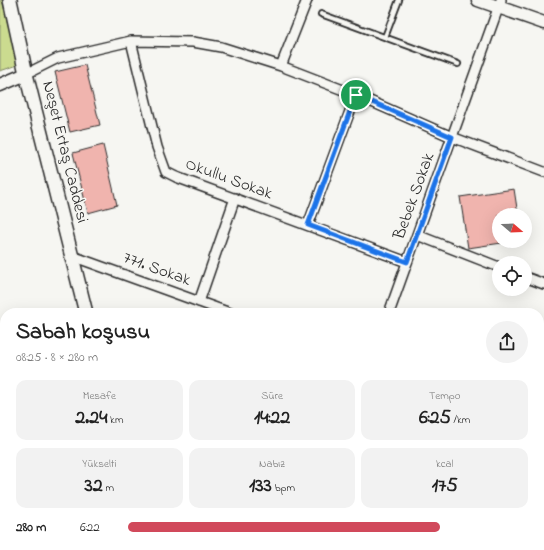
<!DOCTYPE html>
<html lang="tr">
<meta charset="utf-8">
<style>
:root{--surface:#fff;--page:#f2f2f2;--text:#222;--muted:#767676;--accent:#d1495b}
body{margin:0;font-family:"Indie Flower",sans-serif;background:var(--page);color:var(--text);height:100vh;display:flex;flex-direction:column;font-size:15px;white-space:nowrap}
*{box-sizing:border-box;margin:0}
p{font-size:13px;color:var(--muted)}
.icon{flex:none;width:22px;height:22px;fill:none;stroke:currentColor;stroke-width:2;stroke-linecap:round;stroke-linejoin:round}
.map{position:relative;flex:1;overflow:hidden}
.drawer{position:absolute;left:0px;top:308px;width:544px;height:242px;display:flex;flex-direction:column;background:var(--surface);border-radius:16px 16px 0 0;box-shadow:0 4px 16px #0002}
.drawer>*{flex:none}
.needle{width:26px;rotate:109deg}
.fabs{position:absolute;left:492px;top:208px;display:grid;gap:8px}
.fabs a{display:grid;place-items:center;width:40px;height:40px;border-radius:50%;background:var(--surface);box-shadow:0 4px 16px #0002;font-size:20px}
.pin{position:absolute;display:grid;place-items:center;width:34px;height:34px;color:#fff;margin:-17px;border:2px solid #fff;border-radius:50%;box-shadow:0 1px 4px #0007}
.round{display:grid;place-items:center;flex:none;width:42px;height:42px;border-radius:21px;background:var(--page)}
.headline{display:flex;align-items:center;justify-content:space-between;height:68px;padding:0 16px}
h1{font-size:22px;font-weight:800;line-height:30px}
.figures{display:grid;grid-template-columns:repeat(3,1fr);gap:6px;height:68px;padding:4px 16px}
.figures div{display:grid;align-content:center;border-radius:10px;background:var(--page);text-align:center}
.figures b{font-size:20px;font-weight:800}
.figures small{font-size:11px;font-weight:400}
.figures p{font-size:11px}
ul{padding:0 16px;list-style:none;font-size:13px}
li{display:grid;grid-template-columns:64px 48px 1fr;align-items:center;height:30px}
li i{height:10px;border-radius:5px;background:var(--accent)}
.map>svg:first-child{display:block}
.green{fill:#cbdb8f;stroke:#7b835d}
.building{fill:#f0b4ae;stroke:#2b2b2b}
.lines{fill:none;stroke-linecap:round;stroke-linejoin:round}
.service-casing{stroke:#2b2b2b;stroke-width:8}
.minor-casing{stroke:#2b2b2b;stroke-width:12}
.tertiary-casing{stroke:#2b2b2b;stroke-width:15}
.secondary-casing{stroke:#2b2b2b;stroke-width:16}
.service{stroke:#f6f6f2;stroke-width:4.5}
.minor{stroke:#f6f6f2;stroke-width:9}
.tertiary{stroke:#f6f6f2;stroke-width:12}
.secondary{stroke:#f6f6f2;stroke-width:13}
.route-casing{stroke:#fff;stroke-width:8}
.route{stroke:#1a73e8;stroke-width:5}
.labels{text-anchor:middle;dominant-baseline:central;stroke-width:3;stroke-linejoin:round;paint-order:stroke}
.street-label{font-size:17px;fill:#2b2b2b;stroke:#f6f6f2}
</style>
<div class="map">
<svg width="544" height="550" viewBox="0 0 544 550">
<rect width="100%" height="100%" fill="#f6f6f2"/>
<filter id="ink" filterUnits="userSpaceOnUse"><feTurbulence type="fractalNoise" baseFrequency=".025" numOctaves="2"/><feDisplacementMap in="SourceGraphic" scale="8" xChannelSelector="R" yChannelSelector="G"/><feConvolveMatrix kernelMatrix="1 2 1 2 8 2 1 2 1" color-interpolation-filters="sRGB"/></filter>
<g filter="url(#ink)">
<path class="green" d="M0,0h2l16,65 -18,6z
M159,545h49l40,5h-93z"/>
<path class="building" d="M85,65l15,60 -30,7 -15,-60z
M103,145l14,60 -29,8 -15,-60z
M514,189l4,26h-19v26h16l-47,7 -8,-51z"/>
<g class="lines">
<g class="service-casing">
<path id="service" d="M321,14l137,50
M385,37l14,-37
M539,532l5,2
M508,545l1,3 4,2"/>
</g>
<g class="minor-casing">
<path id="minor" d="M131,41l26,106 9,25 10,5 231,85
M281,66l26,-66
M26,74l32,-16 73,-17 62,1 28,5 60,19 75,29 96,42 92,35
M308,225l48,-130
M417,235l82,32
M72,256l158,57
M525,277l19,7
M199,302l36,-104
M389,313l112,-313
M539,426l5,1
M250,545l54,5
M356,550l1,-5
M498,550l1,-5"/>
</g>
<g class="tertiary-casing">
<path id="tertiary" d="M478,0l66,23
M0,85l26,-11"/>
</g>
<g class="secondary-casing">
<path id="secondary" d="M10,0l16,74 60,239
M140,545l1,5"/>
</g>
<use href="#service" class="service"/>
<use href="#minor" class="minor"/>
<use href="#tertiary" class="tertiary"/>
<use href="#secondary" class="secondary"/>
</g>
</g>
<g class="lines" filter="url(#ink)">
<g class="route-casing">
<path id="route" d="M356,95l96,42 -45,125 -99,-37z"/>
</g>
<use href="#route" class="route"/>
</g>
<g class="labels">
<g class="street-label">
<text transform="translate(65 152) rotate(76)">Neşet Ertaş Caddesi</text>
<text transform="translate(229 179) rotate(20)">Okullu Sokak</text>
<text transform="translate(414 196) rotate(-70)">Bebek Sokak</text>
<text transform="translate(157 269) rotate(20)">771. Sokak</text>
</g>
</g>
</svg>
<div class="fabs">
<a><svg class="needle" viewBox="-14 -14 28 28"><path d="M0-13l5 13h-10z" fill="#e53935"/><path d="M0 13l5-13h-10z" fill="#767676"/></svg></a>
<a><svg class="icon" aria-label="locate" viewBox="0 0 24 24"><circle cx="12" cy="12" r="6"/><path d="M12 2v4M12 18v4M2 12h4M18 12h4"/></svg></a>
</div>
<div class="pin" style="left:356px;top:95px;background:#1e9e55"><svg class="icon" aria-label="arrive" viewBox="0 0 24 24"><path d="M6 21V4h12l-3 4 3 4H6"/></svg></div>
<section class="drawer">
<div class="headline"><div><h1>Sabah koşusu</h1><p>08:25 · 8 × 280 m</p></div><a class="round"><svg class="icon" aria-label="share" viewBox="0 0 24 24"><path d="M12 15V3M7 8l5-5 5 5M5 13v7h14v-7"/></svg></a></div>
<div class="figures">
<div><p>Mesafe</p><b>2.24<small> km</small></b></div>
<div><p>Süre</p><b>14:22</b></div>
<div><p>Tempo</p><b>6:25<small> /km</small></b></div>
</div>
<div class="figures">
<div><p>Yükselti</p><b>32<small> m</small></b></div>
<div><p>Nabız</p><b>133<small> bpm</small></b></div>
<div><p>kcal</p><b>175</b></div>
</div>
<ul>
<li><b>280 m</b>6:22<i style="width:78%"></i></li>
</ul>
</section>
</div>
